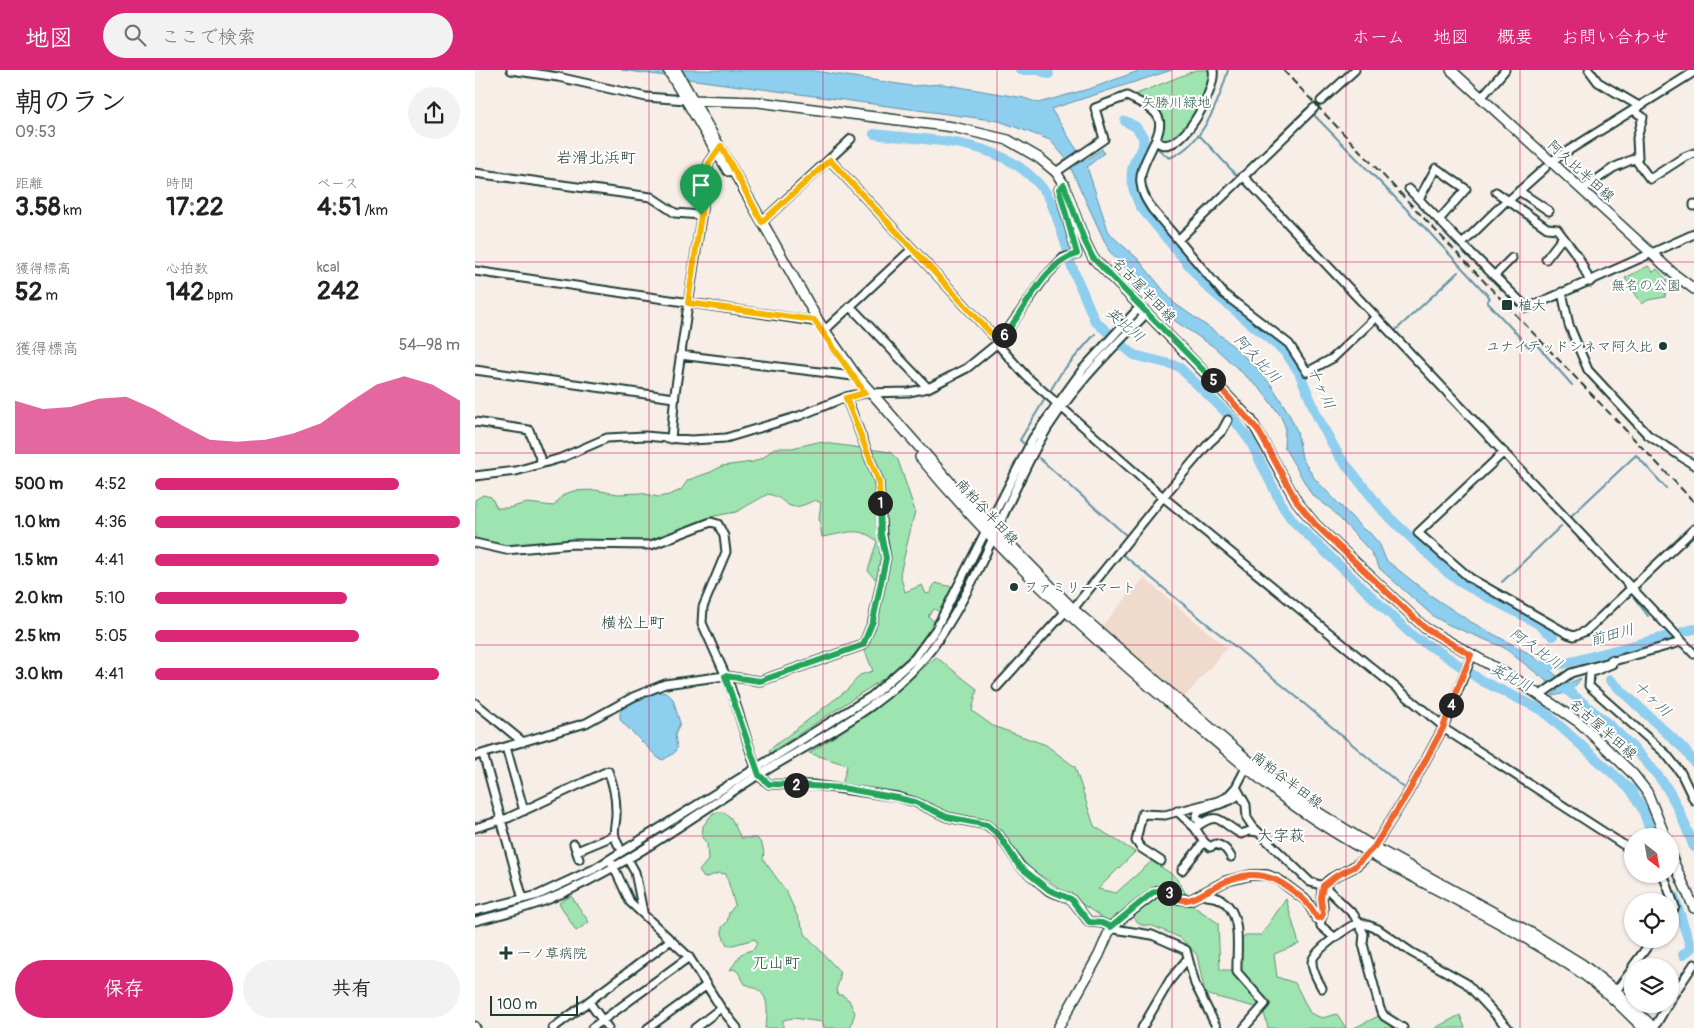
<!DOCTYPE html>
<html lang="ja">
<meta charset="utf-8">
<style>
:root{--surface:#fff;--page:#f2f2f2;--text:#222;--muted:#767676;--accent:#db2777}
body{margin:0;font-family:Pangolin,"Klee One",sans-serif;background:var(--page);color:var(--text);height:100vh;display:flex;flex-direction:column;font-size:19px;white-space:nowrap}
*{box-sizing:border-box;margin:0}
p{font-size:16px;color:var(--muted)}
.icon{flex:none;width:28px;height:28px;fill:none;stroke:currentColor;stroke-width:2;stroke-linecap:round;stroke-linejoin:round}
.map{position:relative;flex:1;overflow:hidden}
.panel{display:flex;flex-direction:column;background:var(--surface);width:475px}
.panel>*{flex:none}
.needle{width:32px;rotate:149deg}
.tools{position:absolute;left:1149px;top:758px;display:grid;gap:10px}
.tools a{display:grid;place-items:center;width:55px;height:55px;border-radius:50%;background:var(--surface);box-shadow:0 1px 4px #0004;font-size:25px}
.scale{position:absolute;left:15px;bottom:12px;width:88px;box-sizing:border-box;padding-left:5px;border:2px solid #1f3d34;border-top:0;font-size:14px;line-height:18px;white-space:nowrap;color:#1f3d34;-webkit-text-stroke:4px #fff;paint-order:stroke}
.pin{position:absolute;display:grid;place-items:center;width:42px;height:42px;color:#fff;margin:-51px -21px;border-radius:50% 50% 50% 0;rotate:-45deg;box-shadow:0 0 5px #0007}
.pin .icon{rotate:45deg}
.km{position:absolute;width:25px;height:25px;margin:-12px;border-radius:50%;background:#222;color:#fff;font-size:14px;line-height:25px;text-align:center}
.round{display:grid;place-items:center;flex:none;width:52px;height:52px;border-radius:26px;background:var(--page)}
.overview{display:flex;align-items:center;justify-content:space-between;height:85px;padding:0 15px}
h1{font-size:28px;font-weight:800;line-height:38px}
.stats{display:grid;grid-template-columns:repeat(3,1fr);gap:8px;height:85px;padding:5px 15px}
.stats div{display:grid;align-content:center}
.stats b{font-size:25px;font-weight:800}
.stats small{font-size:14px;font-weight:400}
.stats p{font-size:14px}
.chart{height:140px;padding:10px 15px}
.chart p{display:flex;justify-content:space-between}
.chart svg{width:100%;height:90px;margin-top:5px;fill:var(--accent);opacity:.7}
.cta{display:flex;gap:10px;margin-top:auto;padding:10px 15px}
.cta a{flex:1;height:58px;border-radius:30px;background:var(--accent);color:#fff;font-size:20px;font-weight:800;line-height:58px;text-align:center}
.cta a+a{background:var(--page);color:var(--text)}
ul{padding:0 15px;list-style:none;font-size:16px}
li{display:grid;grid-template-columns:80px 60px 1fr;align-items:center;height:38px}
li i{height:12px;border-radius:6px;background:var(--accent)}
header{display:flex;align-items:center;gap:30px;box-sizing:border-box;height:70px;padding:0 25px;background:var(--accent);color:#fff}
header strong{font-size:24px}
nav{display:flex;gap:28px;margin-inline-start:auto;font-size:18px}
.search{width:350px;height:45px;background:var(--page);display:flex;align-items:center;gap:12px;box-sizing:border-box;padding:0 18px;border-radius:28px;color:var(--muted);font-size:19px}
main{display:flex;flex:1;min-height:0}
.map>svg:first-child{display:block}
.built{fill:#efdacc}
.green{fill:#9ee4b0;stroke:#5e9072}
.water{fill:#8eceef;stroke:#6294a4}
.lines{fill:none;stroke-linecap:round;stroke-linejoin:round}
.stream{stroke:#6294a4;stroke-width:2}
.river{stroke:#8eceef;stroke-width:10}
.minor-casing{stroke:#1f3d34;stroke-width:11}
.major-casing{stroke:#1f3d34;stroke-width:12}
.minor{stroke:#fff;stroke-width:7}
.major{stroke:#fff;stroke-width:9}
.rail{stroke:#1f3d34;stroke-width:2;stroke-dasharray:8 4;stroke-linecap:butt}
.split-1-casing{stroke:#fff;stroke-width:10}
.split-2-casing{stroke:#fff;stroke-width:10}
.split-3-casing{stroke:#fff;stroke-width:10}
.split-4-casing{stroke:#fff;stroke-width:10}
.split-5-casing{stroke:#fff;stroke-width:10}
.split-6-casing{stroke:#fff;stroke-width:10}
.split-7-casing{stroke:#fff;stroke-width:10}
.split-1{stroke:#f5b400;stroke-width:6}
.split-2{stroke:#22a559;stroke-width:6}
.split-3{stroke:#22a559;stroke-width:6}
.split-4{stroke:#f0652b;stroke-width:6}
.split-5{stroke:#f0652b;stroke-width:6}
.split-6{stroke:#22a559;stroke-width:6}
.split-7{stroke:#f5b400;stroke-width:6}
.grid{fill:none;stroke:#c2185b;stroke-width:1;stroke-opacity:0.55}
.poi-dot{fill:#1f3d34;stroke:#fff;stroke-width:2}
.labels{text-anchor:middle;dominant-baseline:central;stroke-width:4;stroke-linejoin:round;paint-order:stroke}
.park-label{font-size:14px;fill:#385e4d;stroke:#fff}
.street-label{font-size:14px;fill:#1f3d34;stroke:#fff}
.poi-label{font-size:14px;fill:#1f3d34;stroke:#fff;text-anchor:start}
.water-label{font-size:15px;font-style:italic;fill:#3b6163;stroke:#fff}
.quarter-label{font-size:16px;fill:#1f3d34;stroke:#fff}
</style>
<header>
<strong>地図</strong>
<div class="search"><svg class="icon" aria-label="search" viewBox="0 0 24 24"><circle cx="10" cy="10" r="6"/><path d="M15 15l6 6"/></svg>ここで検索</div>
<nav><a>ホーム</a><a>地図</a><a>概要</a><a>お問い合わせ</a></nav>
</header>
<main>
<section class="panel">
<div class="overview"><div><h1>朝のラン</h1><p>09:53</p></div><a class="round"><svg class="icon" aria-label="share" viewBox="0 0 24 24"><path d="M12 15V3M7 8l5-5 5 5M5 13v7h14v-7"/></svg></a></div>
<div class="stats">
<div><p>距離</p><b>3.58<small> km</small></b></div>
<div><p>時間</p><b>17:22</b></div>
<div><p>ペース</p><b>4:51<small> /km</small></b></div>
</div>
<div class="stats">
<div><p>獲得標高</p><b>52<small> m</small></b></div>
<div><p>心拍数</p><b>142<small> bpm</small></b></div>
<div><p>kcal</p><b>242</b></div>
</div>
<div class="chart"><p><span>獲得標高</span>54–98 m</p>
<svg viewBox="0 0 160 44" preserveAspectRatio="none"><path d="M0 44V18L10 22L20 21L30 17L40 16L50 22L60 30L70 37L80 38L90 37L100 34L110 29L120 19L130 10L140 6L150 10L160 18V44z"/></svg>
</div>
<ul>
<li><b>500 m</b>4:52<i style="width:80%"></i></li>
<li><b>1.0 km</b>4:36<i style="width:100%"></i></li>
<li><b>1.5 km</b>4:41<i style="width:93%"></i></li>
<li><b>2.0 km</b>5:10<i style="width:63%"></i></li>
<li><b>2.5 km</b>5:05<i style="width:67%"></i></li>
<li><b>3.0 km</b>4:41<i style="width:93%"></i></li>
</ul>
<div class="cta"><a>保存</a><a>共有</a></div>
</section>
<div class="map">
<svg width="1219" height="958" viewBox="0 0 1219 958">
<rect width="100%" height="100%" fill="#f8eee8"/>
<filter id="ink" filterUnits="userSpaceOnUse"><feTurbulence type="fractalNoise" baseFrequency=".02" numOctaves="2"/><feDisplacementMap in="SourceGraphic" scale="10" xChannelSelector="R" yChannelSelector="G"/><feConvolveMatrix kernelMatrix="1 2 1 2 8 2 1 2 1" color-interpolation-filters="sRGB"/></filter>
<g filter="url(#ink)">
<path class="built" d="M669,508l83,70 -44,51 -84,-70z"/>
<path class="green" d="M721,0h15c1,15 -22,61 -35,69 -5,4 -10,3 -15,1l1,-22 -28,-23z
M1173,196l5,6 4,-3 10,11 -2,17 -17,3 -6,4 -17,-26z
M343,372l72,10 8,8 17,51 -15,63 5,18 17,-7 4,9 4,-1 5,-10 18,4 -13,25 -6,-3 -6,7 7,6 -22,30 -27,25 -116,76 -1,-3 78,-60 13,-15 13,-4 -12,-30 20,-62 -7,-1 -6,-7 9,-30c-19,-16 -32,-7 -55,-4l-3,-19 2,-15 -6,-3c-32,16 -24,-1 -47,-6l-32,18 -26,5 -4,4 -47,21 -160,5 -24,-7v-40l8,-5 8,2 6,11h11l19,-5 27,3 9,-11 10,-4 22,-1 23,4 23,-1 17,4 11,-2 12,-5 7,-10 23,-8 11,-6 31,-4 11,-5 10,-9h18z
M461,587l41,32 -5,22 21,15 53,19 29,22 19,59 41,26 -37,37 18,4 36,-32 24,16 17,29 25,17 2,47h19v-28l6,-7h16l25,-36 13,45 -25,10 3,23 18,6 15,30 12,5 15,-4 9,14h-78l-5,-19 -58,-15 -8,-39 -16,-17 -28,-12 -12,-1 -14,-13 -20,9 -79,-54 -27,-35 -11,-8 -45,-12 -33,-15 -70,-12 5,-20 -38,-12 63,-41z
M249,742l7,6 10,20h16c6,7 8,12 6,21l23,32 20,44 33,36 1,7 -4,12 2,5h4l7,5 6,13 -5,15h-25l-3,-6 -29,-4 -10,2v8h-18c0,-5 2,-7 2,-11 1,-21 -4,-27 -22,-33l-7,-12 -4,-3 -4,1 11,-16 13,-5 3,-6 -2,-4 -22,6h-6l-5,-11v-7l5,-5 2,-9 6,-8 -9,-31 -7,-1 -15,5 -5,-7 9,-11 -1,-17 -5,-5 1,-12 10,-13z
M96,826l18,26 -13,9 -17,-28z
M914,941l12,17h-47z
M985,945l5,13h-30z"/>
<path class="water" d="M146,0h188l102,16 31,-2 82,14 14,5 54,-15 49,-18h31l-121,39 33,52 18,-12 2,4 -17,14 21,63 4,6 25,22 37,45 50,35 32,29 16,19 16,26 9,19 5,27 13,21 48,50 7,4 10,12 6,15 44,35 41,27 59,32 37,30 14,-6c-9,14 -15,16 -30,18l7,-6 -55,-43 -54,-22 -16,-9 -53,-47 -9,-17 -40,-43 -19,-14 -28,-48 1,-21 -5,-11 -19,-25 -47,-43 -42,-28 -63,-68 -42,-91 -17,-20 -51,-19z
M184,622l8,1 6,6 7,24 -5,12 2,13 -3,5 -11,7 -5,-2 -38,-38v-8l8,-9z"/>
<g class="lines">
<path class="stream" d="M839,45l112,114 64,69 -3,4 42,45 7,-3 36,41
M722,66l4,1 38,41
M682,78l12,10c33,-12 50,-56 59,-88
M768,101l63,-62
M767,111l129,137
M899,251l253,268
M921,260l62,-58
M574,323l12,-20 34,-39
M548,373l-3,-3 26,-43
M564,388l88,78
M1095,447l66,-62 30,33
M658,471l-11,13 177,145
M1027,512l59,-56
M1155,522l18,24
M826,631l102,86"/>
<path class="river" d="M545,0h19l10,4
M650,51l11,6 7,10c2,12 -4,16 -9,26 -6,14 0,30 6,43l67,81 78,65 14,20 19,46 21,38 45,56 64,61 19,13 70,37 16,13
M399,64c60,8 128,3 170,56 9,10 19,47 24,61
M594,190l26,61 39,34 44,11 58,56 14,19 33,66 10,14 121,116 26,15 42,29 60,29 89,80 12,20 9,26
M1063,596l25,-2 131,-35
M1135,610l74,69 10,13
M1085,615c32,24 73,59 98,91 17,20 26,47 36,71
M1199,826l17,52 -8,7"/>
<g class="minor-casing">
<path id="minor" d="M36,0l47,7 88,20 40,3
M1114,0l9,12 41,24
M1006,28l24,-28
M846,31l34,-31
M681,71c24,21 61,-53 57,-71
M1160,89l15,20 34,-22 10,-4
M355,90l169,182v4l27,30 137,121 280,229
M1075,92l144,-90
M581,102l48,-33 -9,-31 32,-12c9,5 24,10 30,19 12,17 -20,47 -16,69 1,10 6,17 11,25l72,85 65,50 18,28 26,-14 43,-41
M0,103l176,24 24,16 26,2
M768,106l451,478
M934,119l53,55 65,64c56,-24 112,-49 167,-74
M1107,120l31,-22 25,-11 -1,-19 6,-21 -10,-7
M1044,121l30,20
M1021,122l51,36 10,1 22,29 11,24
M944,129l17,-31 30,21 -27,31
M1033,131l37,-33
M1219,134v2
M287,152l89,-83
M703,170l136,-132
M987,174l45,-44
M1071,189l17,-22
M0,201l344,51
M1019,206l18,-18
M1087,222l7,33 19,45 60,65 46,30
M375,236l78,82
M350,260l87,-81
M205,285l173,21
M0,300l199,28
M0,352l54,8 13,33
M196,369l4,-46 34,-230 9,-13
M1029,382l-86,81 52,45 98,56 6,2 12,-5 108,-102
M0,406l41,-5 45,-13 46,-20 38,-2 46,4 35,-2 73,-22 47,-19 19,-4 44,-1 19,-4 39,-20 32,-26 46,-65 18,-19 14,-4 -18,-65 5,-4
M0,473l31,7 67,-6 78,1 60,-23 7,2 6,12 2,16 -23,55 -1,16 27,60 29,92 11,9 45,1 84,12 17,5 32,15 40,8 12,10 21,31 29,25 22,8 18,23 13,1 12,6 38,6 34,15 9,34 22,44
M598,539l90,-112 46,-54 13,-12 6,-11
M1136,590l1,4 -22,9 -1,13 77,68 15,19 13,27
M522,617l68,-75
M1065,625l31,-22 110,-31
M0,633l48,39
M968,658l190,123
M31,677l18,64
M8,684l40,145
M0,686l111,-33 47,-26 32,-13 60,-8 35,5 103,-36 10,-24 13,-63 -4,-24 -3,-52 -33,-85
M773,694l-12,23 10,18 1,13 6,9 57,55 14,4 30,29 10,19 -1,10 17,65 4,7 19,12
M702,741l18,17
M727,753l-6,-5 2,-6 33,-12 9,-6
M0,758l33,-10 100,-47c5,12 8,26 8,40 1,15 -6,20 3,35
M729,772l-9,-14c24,-18 23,-7 46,6l9,-3 8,1
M99,774l5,15
M899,777l35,-56 34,-63 29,-73
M102,781l36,-15
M686,791l-20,-13 -5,-7 6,-27 23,1 53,-14 9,-4 9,-10
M137,793l18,39 59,55 32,51 16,20
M155,793l5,9 8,40
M707,800l22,-28 6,5 6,-3c9,3 11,6 15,13
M1188,804l12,33 -5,7
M726,824c6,3 13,2 19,5 24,13 16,52 17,73l28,32 -21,24
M0,841l63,-16 56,-26 278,-173 42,-37 22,-30 97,-191 50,-69 53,-58 8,-1 -2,8c-38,38 -78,79 -104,126 -35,64 -58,135 -100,196 -42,62 -116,96 -178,134 -69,43 -137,95 -213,126 -23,9 -48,15 -72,21
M845,848l1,8 14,12
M1158,896l20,-27
M847,918c-4,-8 -10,-16 -10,-26 1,-11 36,-35 47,-40l19,7 33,23 55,31 42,45
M1141,921l17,-23
M1195,930l24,-36
M114,932l19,26
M0,956l1,2
M78,958l118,-88
M117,958l97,-71
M173,958l59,-43
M220,958l26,-20
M667,958l28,-48 18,-22
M1179,958l14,-24"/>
</g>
<g class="major-casing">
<path id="major" d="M193,0l60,101
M201,0l143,252 36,52 102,116 116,119 176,152 56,43 69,43 161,88 47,29 34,27 38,37
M976,0l223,204 20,15
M215,30l68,2 195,25 55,13 31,18 17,14 8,13 21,57 8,16 158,162 46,82 18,22 110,104 95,54 60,41 53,51 14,18 18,44
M445,387c86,103 184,194 288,278 31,26 61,53 94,76 87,60 187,100 275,159 24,16 45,37 66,58
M1195,784l24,54
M583,958l41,-73 12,-28 46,-36h8l14,8 11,1 36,-19 25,-6h16l12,5 28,21 10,17h4c5,-10 -2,-20 2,-30 5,-12 22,-15 32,-22 6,-4 12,-10 17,-16"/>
</g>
<use href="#minor" class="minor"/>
<use href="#major" class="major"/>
<path class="rail" d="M808,0l411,432"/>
</g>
</g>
<g class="lines" filter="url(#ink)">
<g class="split-1-casing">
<path id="split-1" d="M226,145l-13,88 126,17 51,73 -19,5 33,84 1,21"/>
</g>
<g class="split-2-casing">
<path id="split-2" d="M321,715l-27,-1 -10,-9 -34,-99 35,5 103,-36 10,-24 13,-63 -5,-24 -1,-31"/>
</g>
<g class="split-3-casing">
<path id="split-3" d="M321,715l46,3 56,10 17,4 32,15 40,8 12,10 20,31 30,24 22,9 18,23 13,1 9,4 41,-34 8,-3 9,3"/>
</g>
<g class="split-4-casing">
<path id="split-4" d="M694,823c6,4 11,8 18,7 8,-1 16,-7 24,-11 28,-16 51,-21 78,-1 13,9 21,16 28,30h4l2,-4 -2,-16 2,-12 13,-10 18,-9 20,-20 35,-56 34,-63 8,-23"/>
</g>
<g class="split-5-casing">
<path id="split-5" d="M738,310l45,50 39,72 18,22 110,104 46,27 -20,50"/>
</g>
<g class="split-6-casing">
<path id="split-6" d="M529,265c23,-26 38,-71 73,-81l-18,-65 5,-4 21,57 8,16 120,122"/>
</g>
<g class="split-7-casing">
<path id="split-7" d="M226,145l8,-52 12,-17 41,76 68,-62 169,182 5,-7"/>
</g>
<use href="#split-1" class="split-1"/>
<use href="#split-2" class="split-2"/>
<use href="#split-3" class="split-3"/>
<use href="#split-4" class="split-4"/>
<use href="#split-5" class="split-5"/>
<use href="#split-6" class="split-6"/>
<use href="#split-7" class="split-7"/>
</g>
<path class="grid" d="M174,0v958M348,0v958M522,0v958M697,0v958M871,0v958M1045,0v958M0,192h1219M0,383h1219M0,575h1219M0,766h1158M1195,766h24"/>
<g class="poi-dot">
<rect x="1026" y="229" width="12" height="12" rx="2.5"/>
<circle cx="1188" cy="276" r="5"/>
<circle cx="539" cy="517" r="5"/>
<path d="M28.5 875.5h5v5h5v5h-5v5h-5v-5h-5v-5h5z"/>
</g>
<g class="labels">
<g class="park-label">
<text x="701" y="32">矢勝川緑地</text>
<text x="1171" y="215">無名の公園</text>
</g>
<g class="street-label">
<text transform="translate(1106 101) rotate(42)">阿久比半田線</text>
<text transform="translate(669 220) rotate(46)">名古屋半田線</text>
<text transform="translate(512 442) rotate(47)">南粕谷半田線</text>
<text transform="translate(1128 659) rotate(41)">名古屋半田線</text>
<text transform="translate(812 710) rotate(37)">南粕谷半田線</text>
</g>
<g class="poi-label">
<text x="1043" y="235">植大</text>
<text x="1178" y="276" text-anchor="end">ユナイテッドシネマ阿久比</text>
<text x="549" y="517">ファミリーマート</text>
<text x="42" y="883">一ノ草病院</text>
</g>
<g class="water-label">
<text transform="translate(650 255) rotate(40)">英比川</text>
<text transform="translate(782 289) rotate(47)">阿久比川</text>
<text transform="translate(846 318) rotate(65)">十ヶ川</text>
<text transform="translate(1137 565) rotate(-15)">前田川</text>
<text transform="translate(1061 579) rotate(35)">阿久比川</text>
<text transform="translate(1036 608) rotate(26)">英比川</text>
<text transform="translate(1177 629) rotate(43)">十ヶ川</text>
</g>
<g class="quarter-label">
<text x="121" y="88">岩滑北浜町</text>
<text x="158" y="553">横松上町</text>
<text x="806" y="766">大字萩</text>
<text x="301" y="893">兀山町</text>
</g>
</g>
</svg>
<div class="tools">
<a><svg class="needle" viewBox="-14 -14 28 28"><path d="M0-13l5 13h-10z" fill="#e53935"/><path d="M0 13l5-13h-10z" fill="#767676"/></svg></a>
<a><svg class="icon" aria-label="locate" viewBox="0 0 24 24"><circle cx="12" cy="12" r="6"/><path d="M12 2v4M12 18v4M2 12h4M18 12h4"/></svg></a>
<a><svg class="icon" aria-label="layers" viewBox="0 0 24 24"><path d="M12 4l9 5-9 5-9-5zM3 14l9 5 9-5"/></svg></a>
</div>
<div class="scale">100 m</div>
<div class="pin" style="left:226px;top:145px;background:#1e9e55"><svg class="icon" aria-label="arrive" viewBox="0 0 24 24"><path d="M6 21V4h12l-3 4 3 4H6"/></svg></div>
<b class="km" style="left:405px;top:433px">1</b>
<b class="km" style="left:321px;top:715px">2</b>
<b class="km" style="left:694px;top:823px">3</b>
<b class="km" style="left:976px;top:635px">4</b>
<b class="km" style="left:738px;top:310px">5</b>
<b class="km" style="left:529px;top:265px">6</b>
</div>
</main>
